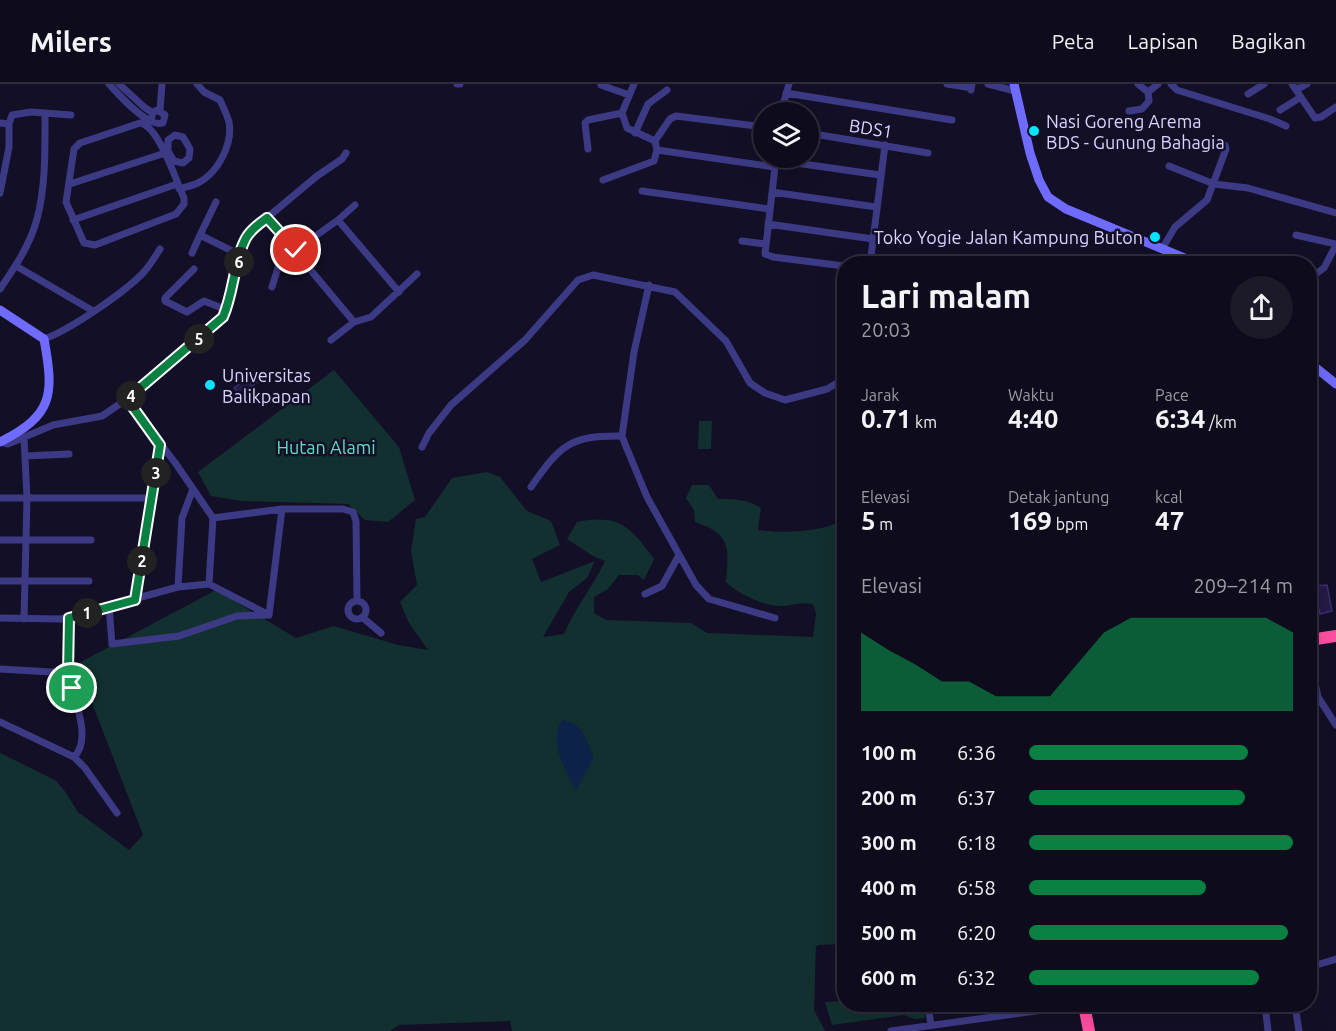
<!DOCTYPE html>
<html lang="id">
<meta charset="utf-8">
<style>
:root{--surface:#0e0b1c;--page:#1c1929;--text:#f1f3f6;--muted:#9b9ba3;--line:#2e2b3b;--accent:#0b8043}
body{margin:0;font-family:Ubuntu,sans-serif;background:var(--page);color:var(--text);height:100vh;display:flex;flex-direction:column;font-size:22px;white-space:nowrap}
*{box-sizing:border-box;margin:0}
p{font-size:20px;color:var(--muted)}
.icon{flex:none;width:33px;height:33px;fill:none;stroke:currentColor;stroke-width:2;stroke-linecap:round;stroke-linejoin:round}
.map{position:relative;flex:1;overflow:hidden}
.panel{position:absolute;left:837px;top:172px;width:480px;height:756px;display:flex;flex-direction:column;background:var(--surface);border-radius:24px;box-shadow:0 6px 24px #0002,0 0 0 2px var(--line)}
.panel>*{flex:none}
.tools{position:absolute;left:753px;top:18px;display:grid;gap:12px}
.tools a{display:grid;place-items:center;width:66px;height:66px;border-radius:50%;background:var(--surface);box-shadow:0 6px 24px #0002,0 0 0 2px var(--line);font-size:30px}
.pin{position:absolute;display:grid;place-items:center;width:51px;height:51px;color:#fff;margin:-26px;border:3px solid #fff;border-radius:50%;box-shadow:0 2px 6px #0007}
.km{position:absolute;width:30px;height:30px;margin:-15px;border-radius:50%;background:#222;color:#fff;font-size:16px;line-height:30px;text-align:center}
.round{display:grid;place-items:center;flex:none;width:63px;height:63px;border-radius:32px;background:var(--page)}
.overview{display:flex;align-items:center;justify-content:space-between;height:102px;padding:0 24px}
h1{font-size:33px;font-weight:600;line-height:45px}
.stats{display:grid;grid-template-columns:repeat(3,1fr);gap:9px;height:102px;padding:6px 24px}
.stats div{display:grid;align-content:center}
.stats b{font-size:26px;font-weight:600}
.stats small{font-size:16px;font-weight:400}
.stats p{font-size:16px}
.chart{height:168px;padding:12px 24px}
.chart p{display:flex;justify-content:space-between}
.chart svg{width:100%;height:108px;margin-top:6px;fill:var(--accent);opacity:.7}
ul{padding:0 24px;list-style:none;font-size:20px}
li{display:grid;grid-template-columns:96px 72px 1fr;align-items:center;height:45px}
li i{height:15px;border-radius:8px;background:var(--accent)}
header{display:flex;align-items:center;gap:36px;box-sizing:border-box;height:84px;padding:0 30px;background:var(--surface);border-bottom:2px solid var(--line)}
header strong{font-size:28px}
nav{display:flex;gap:33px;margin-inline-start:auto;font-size:21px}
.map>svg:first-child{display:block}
.green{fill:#12302f}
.water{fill:#0c2248}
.building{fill:#241b47;stroke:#3b2d73;stroke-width:1.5}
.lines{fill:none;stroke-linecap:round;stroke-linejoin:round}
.street{stroke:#3d3a85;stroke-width:7}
.secondary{stroke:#6f6bff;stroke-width:9}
.highway{stroke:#ff4fa3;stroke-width:12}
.route-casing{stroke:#fff;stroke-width:12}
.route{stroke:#0b8043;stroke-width:8}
.poi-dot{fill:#00e5ff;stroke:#130f26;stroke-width:2}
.labels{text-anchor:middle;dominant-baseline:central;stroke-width:5;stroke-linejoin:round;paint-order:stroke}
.poi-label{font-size:18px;fill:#d9d4ff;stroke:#130f26;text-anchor:start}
.street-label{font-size:18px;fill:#d9d4ff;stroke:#130f26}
.park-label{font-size:18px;fill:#5fe0c0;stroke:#130f26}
</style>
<header>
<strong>Milers</strong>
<nav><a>Peta</a><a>Lapisan</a><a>Bagikan</a></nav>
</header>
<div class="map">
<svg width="1336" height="947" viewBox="0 0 1336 947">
<rect width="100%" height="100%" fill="#130f26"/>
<path class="green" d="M334,286l65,77 16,53 -27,22 -23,-2 -17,-16 -107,-3 -30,-5 -13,-24z
M699,337h13l-1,28h-13z
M487,388l13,5 27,34 24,10 9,24 -28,14 9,23 54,-21 -8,17 -18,14 -26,45 21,-3c11,-26 29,-48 41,-73l-12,-5 -26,-17 10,-17c43,-8 52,4 77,37l-10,21 -6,-5h-19l-11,14 -14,8v16l12,7 85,3 16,10 106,4 3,-23 -3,-10c-11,-2 -19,1 -29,2 -18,1 -47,-12 -58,-24 3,-35 5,-48 -31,-60l-1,-12 -8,-12 6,-13h17l9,14c16,0 29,0 43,9l-3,22c29,3 60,3 86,-10v424l-26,1 -2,2 -2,63 11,21h-313l-2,-10 -111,4 -9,6h-390v-278l55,27 9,10 14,22 51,38 14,-15 -66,-171 139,-74 80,48 38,-12 64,19 30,5 -19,-27 -9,-21 17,-17 -6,-34 5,-32 9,-2 27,-39z
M844,917v4h80l1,13 -11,1 -10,-4 -72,10 -7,-23z"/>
<path class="water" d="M562,636c21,3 24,20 32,37l-18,34c-11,-21 -28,-49 -14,-71z"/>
<path class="building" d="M255,288l6,7 -20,16 -7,-7z
M1327,501l5,26 -12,3 -6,-28z"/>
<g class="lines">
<path class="street" d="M109,0c10,11 39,44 54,39l2,-8 -8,-5 -4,3 -2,7
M119,0l25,23 9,6
M457,0h3
M947,0l19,3
M988,0l27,7
M1138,0l10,8
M1171,0l6,6 93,29 16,7
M1292,0l23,34 6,-1 15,-10
M601,1l28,10
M971,6l1,-6
M1296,6l11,-6
M786,9l166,27
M1248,10l16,-10
M160,26l2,-26
M1280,26l21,-13
M1129,27l13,-2 7,-8 -1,-9 10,-8
M781,28l8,-28
M622,29l5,15 28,13
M0,39l9,1 3,-9 19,-3 40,3
M140,39c19,3 36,58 44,75v6l-8,10 -81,31 -11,-2 -18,-41 8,-53 6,-6z
M764,43l-88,-11 -6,3 -15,22 2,9 117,17
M635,49l13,-29 19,-14
M808,49l120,20
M175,51l8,2 7,12 -1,9 -6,5 -9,-2 -6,-10v-11z
M588,65l-3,-26 3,-3 34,-7 12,-29
M776,74l-11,96 8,3 71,9
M775,76l105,15
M1169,82l45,18 34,4 88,25
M603,96l51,-19 3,-11
M70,100l95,-31
M179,105c6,-2 13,-3 19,-6 20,-10 35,-39 31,-61 -2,-7 -6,-15 -9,-22l-16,-8 -7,-8
M642,107l127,18
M772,108l104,15
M0,109l9,-46v-23
M267,134l87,104
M73,136l104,-36
M338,136l17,-15
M768,140l105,15
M200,151l16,-33
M1296,151l40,9
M742,157l23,3
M1162,165l13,-22 32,-27 19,-51 -1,-4 -13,-4
M296,166l42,-30 61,72
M192,169l8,-18 40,20
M870,180l15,-119
M16,182l77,45
M194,185l-29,29v3l22,11 17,-11 23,9
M1310,194l14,-10 12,-23
M649,201l-15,67 -12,84 3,8 22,53 49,88 13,14 66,19
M272,203l15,-48
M0,205c15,-22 30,-44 37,-70 9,-33 8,-72 8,-106
M44,255c26,-9 81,-47 100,-67 6,-7 11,-15 16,-23
M331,256l23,-18 17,-5 46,-43
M127,315l49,65 37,54 69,-9h61l10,3 3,9 1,80
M24,353l3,61 -3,121
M0,358l8,2 45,-19 49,-9 25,-17 61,-50 35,-32 7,-18 14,-57 6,-10 67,-56 25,-17 4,-6
M422,363l7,-14 22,-28 74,-65 53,-60 15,-5 82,17 51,49 24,42 15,10 20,7 42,-11 17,-10
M25,372l44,-2
M531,403c29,-41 38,-52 91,-51
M0,414h152
M0,456h91
M0,497h89
M209,500l4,-66
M178,503l4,-69 11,-29
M645,510l17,-8 17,-31
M135,516l25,-155
M348 526a9 9 0 1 1 18 0a9 9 0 1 1-18 0Z
M109,522l3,38 67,-8 58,-20 30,-1
M269,531l13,-106
M362,533l19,16
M0,534l61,1 117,-32 31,-3 60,31
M69,534c0,18 -4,40 -1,57 5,21 25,64 6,82
M1310,576l8,37 18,28
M0,585l68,4
M0,638l74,35 11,11 32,45
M1310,883l26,-8
M928,921l3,20
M1265,921l3,26
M1295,921l4,26
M891,947l188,-26"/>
<path class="secondary" d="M1014,0l16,69 9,27 9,17 18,12 133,55
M0,226l44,29c10,55 10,76 -44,103
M1310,279l26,21"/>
<path class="highway" d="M1310,556l26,-4
M1084,921l5,26"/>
</g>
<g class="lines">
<g class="route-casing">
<path id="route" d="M72,604l-4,-15 1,-55 66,-18 25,-155 -33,-46 96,-82c11,-25 11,-57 23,-79 5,-9 14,-15 21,-20l29,32"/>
</g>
<use href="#route" class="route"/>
</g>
<g class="poi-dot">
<circle cx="1034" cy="47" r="6"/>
<circle cx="1155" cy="153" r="6"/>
<circle cx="210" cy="301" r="6"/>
</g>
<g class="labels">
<g class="poi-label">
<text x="1046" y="37">Nasi Goreng Arema<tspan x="1046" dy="21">BDS - Gunung Bahagia</tspan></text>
<text x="1143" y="153" text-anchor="end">Toko Yogie Jalan Kampung Buton</text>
<text x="222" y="291">Universitas<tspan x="222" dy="21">Balikpapan</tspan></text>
</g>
<g class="street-label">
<text transform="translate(871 44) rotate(9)">BDS1</text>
</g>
<g class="park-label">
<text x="326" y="363">Hutan Alami</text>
</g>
</g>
</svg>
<div class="tools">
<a><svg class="icon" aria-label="layers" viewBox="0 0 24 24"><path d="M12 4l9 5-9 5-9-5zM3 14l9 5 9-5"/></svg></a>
</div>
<div class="pin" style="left:72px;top:604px;background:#1e9e55"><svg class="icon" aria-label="arrive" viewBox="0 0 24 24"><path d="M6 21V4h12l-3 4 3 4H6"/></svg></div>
<div class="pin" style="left:296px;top:166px;background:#d93025"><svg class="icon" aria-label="check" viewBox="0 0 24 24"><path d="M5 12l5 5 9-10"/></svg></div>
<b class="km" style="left:87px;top:529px">1</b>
<b class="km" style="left:142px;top:477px">2</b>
<b class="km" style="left:156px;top:389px">3</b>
<b class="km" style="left:131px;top:312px">4</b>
<b class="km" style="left:199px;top:255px">5</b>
<b class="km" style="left:239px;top:178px">6</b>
<section class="panel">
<div class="overview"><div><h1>Lari malam</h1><p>20:03</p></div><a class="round"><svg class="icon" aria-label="share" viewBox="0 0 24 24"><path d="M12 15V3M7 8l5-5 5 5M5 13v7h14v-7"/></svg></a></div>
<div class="stats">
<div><p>Jarak</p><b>0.71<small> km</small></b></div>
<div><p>Waktu</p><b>4:40</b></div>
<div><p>Pace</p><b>6:34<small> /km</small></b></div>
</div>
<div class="stats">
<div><p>Elevasi</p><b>5<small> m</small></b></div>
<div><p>Detak jantung</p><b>169<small> bpm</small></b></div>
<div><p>kcal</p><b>47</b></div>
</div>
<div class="chart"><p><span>Elevasi</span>209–214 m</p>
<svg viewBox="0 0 160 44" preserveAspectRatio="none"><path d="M0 44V12L10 19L20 25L30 32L40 32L50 38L60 38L70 38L80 25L90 12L100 6L110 6L120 6L130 6L140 6L150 6L160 12V44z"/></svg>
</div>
<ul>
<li><b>100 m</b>6:36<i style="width:83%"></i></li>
<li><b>200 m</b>6:37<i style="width:82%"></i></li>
<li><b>300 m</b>6:18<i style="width:100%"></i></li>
<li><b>400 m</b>6:58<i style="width:67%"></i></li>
<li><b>500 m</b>6:20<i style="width:98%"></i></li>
<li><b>600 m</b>6:32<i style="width:87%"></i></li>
</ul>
</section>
</div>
